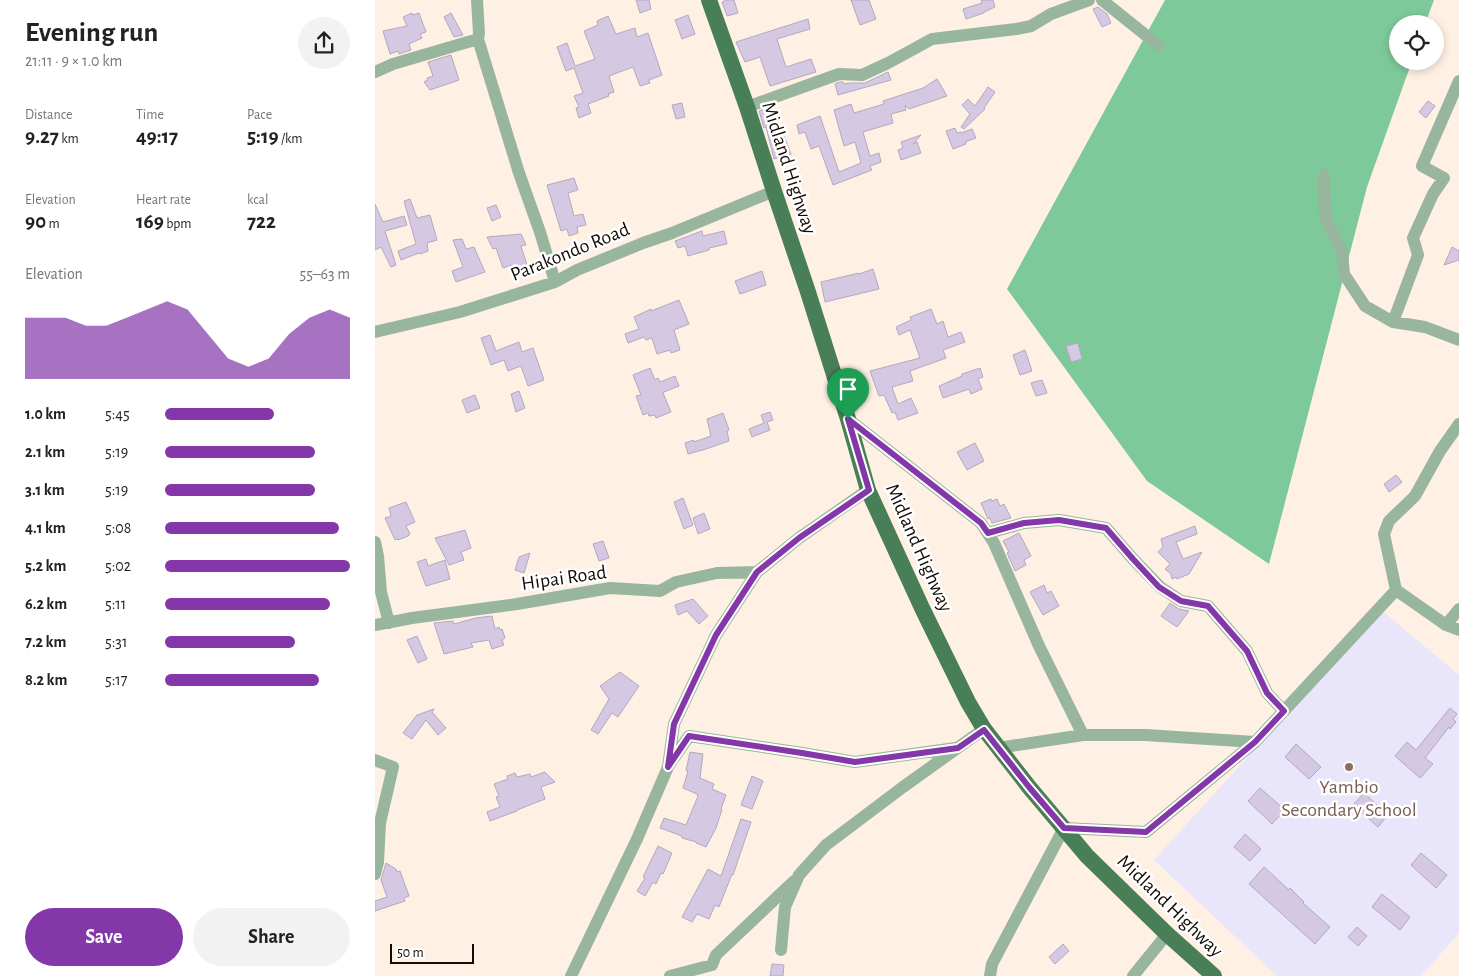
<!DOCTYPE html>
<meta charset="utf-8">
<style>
:root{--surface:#fff;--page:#f2f2f2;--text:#222;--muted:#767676;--accent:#8337a9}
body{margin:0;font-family:"Alegreya Sans",sans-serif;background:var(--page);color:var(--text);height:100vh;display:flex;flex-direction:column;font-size:19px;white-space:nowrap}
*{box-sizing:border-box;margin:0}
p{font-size:16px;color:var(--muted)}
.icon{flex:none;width:28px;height:28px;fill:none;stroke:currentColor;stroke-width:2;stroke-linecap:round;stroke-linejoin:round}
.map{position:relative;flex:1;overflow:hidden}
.side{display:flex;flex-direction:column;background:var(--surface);width:375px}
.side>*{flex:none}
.tools{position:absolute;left:1014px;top:15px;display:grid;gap:10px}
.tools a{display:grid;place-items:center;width:55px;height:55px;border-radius:50%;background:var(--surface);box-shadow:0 2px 8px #0003;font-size:25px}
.scale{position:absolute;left:15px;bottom:12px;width:84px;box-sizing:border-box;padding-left:5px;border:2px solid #130c06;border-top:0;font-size:14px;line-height:18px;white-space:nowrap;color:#130c06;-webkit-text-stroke:4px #fff;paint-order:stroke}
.pin{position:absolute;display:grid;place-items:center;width:42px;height:42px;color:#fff;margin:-51px -21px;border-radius:50% 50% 50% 0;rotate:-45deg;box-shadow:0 0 5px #0007}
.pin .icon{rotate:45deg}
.round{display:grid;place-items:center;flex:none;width:52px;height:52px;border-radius:26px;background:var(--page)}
.summary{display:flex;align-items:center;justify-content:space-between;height:85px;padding:0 25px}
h1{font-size:28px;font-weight:700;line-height:38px}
.metrics{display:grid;grid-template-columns:repeat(3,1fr);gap:8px;height:85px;padding:5px 25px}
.metrics div{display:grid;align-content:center}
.metrics b{font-size:21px;font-weight:700}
.metrics small{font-size:14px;font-weight:400}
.metrics p{font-size:14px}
.chart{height:140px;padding:10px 25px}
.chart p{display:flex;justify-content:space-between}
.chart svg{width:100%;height:90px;margin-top:5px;fill:var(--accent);opacity:.7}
.primary-button{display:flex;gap:10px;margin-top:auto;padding:10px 25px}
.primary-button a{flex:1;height:58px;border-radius:30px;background:var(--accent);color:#fff;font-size:20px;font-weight:700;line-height:58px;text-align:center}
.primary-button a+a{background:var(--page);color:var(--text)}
ul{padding:0 25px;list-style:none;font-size:16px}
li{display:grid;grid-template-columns:80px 60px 1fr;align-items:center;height:38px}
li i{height:12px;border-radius:6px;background:var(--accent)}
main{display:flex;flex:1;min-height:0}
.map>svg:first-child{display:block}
.education{fill:#e9e6fc}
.forest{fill:#7dc99a}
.building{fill:#d4c8e2;stroke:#b4a8c1}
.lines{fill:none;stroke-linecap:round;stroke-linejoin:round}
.minor{stroke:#98b59d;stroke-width:12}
.major{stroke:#497f56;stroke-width:16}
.route-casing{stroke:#fff;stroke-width:10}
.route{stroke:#8337a9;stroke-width:6}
.education-dot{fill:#8d6e63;stroke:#fff;stroke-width:2}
.labels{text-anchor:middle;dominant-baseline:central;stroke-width:5;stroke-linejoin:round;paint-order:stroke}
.street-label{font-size:20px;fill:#130c06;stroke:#fff}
.education-label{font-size:20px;fill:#785e54;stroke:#fff}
</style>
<main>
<section class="side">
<div class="summary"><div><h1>Evening run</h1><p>21:11 · 9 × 1.0 km</p></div><a class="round"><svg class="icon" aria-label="share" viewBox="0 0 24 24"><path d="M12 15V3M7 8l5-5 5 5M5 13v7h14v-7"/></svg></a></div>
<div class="metrics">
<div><p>Distance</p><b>9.27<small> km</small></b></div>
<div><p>Time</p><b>49:17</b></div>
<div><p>Pace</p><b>5:19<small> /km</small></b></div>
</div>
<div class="metrics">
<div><p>Elevation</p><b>90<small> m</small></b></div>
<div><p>Heart rate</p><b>169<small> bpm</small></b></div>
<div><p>kcal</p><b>722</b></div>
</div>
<div class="chart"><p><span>Elevation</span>55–63 m</p>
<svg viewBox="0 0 160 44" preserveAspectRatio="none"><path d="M0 44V14L10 14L20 14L30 18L40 18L50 14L60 10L70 6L80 10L90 22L100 34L110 38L120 34L130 22L140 14L150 10L160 14V44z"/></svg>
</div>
<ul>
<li><b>1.0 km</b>5:45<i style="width:59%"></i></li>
<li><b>2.1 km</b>5:19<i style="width:81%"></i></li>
<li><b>3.1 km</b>5:19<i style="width:81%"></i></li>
<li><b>4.1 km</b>5:08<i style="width:94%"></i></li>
<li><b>5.2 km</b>5:02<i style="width:100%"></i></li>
<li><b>6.2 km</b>5:11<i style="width:89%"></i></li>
<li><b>7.2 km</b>5:31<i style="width:70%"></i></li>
<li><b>8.2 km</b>5:17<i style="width:83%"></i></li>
</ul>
<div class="primary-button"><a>Save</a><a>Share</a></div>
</section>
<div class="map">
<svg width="1084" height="976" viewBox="0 0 1084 976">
<rect width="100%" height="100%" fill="#fff0e4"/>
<path class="education" d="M1006,610l78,65v258l-38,43h-144l-123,-116z"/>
<path class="forest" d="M790,0h269l-9,24h-28v37h15l-45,126 -98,377 -122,-83 -140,-192z"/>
<path class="building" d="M261,0h13l2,9 -11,4z
M352,0h7l4,13 -11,3 -5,-14z
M476,0h18l7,19 -16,6z
M606,0h12l2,7 -11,5v1l-18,6 -3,-10 19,-6z
M723,7l9,7 4,9 -9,4 -9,-18z
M37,13l1,2 6,-2 7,19 -6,2 2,4 -13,6 2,6 -12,4 -1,-3 -8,3 -7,-23 24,-5 -4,-9z
M76,13l12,22 -9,2 -10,-20z
M313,15l7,19 -13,5 -7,-19z
M233,16l8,18 19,-6 2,9 11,-4 14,42 -13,5 1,3 -10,3 -7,-19 -24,9 5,16 -6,2 1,2 -21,8 3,9 -12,5 -3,-10 3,-1 -5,-11 9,-3 -9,-25 -8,3 -9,-24 10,-4 8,23 20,-7 -11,-28 14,-6 -1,-4z
M433,19l2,10 -33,10 9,28 25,-8 5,13 -46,14 -10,-29 -15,5 -9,-20z
M76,55l8,25 -29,10 -6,-8 4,-2 -1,-2 6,-2 -5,-14z
M513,72l3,8 -53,15 -3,-11 5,-2h3l1,2 5,-1h16z
M562,79l10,17 -38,13 -4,-4 1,5 -15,4 2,9 -30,9 7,24 9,-3 2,9 -11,4 2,4 -39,15 -14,-39 -8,3 -6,-17 -6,2 -2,-9 23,-9 19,56 22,-9 -6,-21 -11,4 -10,-36 17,-6 3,9 30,-9 -1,-3 40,-13z
M613,87l7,5 -11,16 1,1 -21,20 -3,-2 9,-13 -8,-9 6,-6 7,7z
M1053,101l7,5 -9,12 -7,-6z
M307,103l3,14 -9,2 -4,-14z
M398,106l2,6 -6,2 7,19 6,-3 9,24 -17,5 -8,-32 -2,1 -5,-17z
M580,128l2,5 4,-1v1l11,-4 4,9 -11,4 1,2 -13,5 -7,-18z
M546,135l-8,9 4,-2 4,11 -20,7 -3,-10 5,-2 -2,-6z
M199,178l4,12 -10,3 6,23 9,-2 3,11 -9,2 1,6 -9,3 -2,-7 -6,2 -14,-46z
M35,199l7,19 13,-3 7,25 -10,3 1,8 -8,3 -1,-1 -18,7 -3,-9 18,-7 -12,-43z
M0,204l8,18 21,-6 3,9 -22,6 11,34 -5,2 -10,-20 -6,3z
M121,205l5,12 -9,4 -5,-13z
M327,231l1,5 21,-5 3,13 -18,4v2l-21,6 -3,-10 -7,2 -3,-7z
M146,234l5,11 -5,1 8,25 -13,5 -4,-11 -9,3 -7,-20 -3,1 -6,-12z
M87,239l4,10 8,-2 11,25 -29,10 -4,-11 11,-4 -10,-27z
M1077,247l7,4v9l-15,5z
M498,269l6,20 -54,13 -4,-20 38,-9v1z
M387,271l4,14 -26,9 -5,-13z
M304,300l10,24 -15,6 6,20 -9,3 -1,-3 -13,4 -5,-16 -6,2 -2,-3 -16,6 -3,-9 14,-5 -5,-12 17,-8v2z
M556,309l6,15 6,-3 5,16 13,-5 4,10 -22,8 3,8 -36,13 3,10 -21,6 6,17 13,-6 7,15 -20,7 -3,-8 -3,1 -8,-18 -5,1 -9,-25 50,-13 -10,-28 -11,5 -3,-8 15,-7 -1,-3z
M115,335l6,16 23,-9 3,10 11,-4 11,32 -16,6 -7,-20 -13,5 -4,-11 -13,5 -10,-27z
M703,343l4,16 -11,3 -5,-16z
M650,350l7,21 -12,4 -7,-20z
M275,368l5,12 3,-2 2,4 15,-6 4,10 -15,6 -1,1 8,19 -15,6 -1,-3 -6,1 -1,-3 -5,2 -7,-19 5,-1 -8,-20z
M605,368l3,9 -5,2 4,10 -11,5 -2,-5 -26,9 -4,-12 23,-10v-2z
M667,380l5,13 -11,3 -5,-13z
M144,391l6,17 -9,4 -5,-18z
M100,395l5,13 -13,5 -5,-13z
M395,412l3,8 -6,2 3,8 -18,7 -3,-8 15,-6 -3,-8z
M348,413l6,17 -2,1 2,10 -23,8 -18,5 -3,-11 9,-3v2l17,-6 -4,-17z
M600,443l9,18 -17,9 -10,-18z
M1021,475l6,7 -13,10 -5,-8z
M308,498l10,27 -9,4 -10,-27z
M616,499l1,2 5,-2 3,7 4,-2 7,14 -19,5 -2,-5 -2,1 -1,-2 -6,-14z
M31,502l9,20 -9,4 4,8 -2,2 -10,4 -1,-1 -2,1 -10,-22 6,-2 -2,-8z
M329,513l6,16 -12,5 -5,-16z
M820,526l2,8 -21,8 7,17 19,-7 -13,22 -12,5 -1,-2 -4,2 -1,-5 -6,-5 5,-5 -12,-12 5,-5 -2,-8z
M90,530l6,18 -10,4 3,8 -15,5 -14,-27z
M644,533l12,23 -7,4 2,5 -11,6 -8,-18 2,-1 -6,-11z
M228,541l6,17 -10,3 -6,-17z
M155,553l-6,20 -9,-3 4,-13z
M51,559l2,7 17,-6 5,19 -24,7 -9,-24z
M669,585l3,8 4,-2 8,15 -16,9 -13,-23z
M318,599l15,17 -9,8 -12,-13 -9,4 -3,-10z
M795,603l9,6 10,2 -12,16 -16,-11z
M117,616l3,13 4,-2 1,3 2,-1 3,9 -3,2 2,5 -12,4 -3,-9 -18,3 2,4 -29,7 -10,-31 19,-2 1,3 22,-6z
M42,636l10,23 -9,4 -11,-23z
M245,672l19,14 -21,31 -6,-4 -14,21 -7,-4 18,-31 -9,-13z
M1075,708l7,6 -4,5 3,3 -6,7 -1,-2 -24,31 8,6 -13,14 -25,-22 12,-14 9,8z
M59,709l-2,3 14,16 -8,7 -12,-15 -14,19 -9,-6 14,-18z
M921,744l25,23 -12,12 -24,-22z
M315,752l13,2 -3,24 14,6 -2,5 14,6 -5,14 1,1 -6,18 -10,19 -10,-4v-1l-14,-4v-2l-22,-8 4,-10 22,7 12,-29 -1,-2 -14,-6 5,-17h-2z
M170,772l10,10 -14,5 4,12 -28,11v1l-27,10 -3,-9 13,-5 -4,-10 3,-1 -5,-12 14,-5 -1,-3 8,-3 2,4 13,-3 1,3z
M377,776l11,5 -11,28 -11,-4z
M885,788l25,22 -13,14 -24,-23z
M989,793l24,22 -10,12 -25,-22z
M366,819l10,3 -18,53 -1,-1 -13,33 -4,-2 -6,14 -12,-5 -5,8 -10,-5 26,-48 13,7z
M870,834l16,15 -11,12 -16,-14z
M283,846l14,7 -9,21 -2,-1 -5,11 -3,-2 -8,14 -8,-5 8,-13 -2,-1z
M1046,853l26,22 -11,13 -25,-23z
M11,863l10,6 1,3 3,-1 9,25 -5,2 1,3 -30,10v-10l12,-4 -6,-17z
M889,867l25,23 1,-2 14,14 -1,1 27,24 -15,17 -66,-60z
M1007,894l28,23 -10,13 -28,-23z
M982,927l10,9 -9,10 -10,-9z
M688,944l6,7 -14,13 -6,-7z
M397,964l12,1 -1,11h-13z"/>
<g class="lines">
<path class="minor" d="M102,0l2,33 -1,6 41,134 21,59 15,50
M727,0l56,45
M0,72l18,-8 85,-25
M372,107l92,-33 23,1 26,-12 44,-24 84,-10 15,-3 20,-12 38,-14
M949,175l1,43 17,33 2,23 21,32 28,16 32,5 34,13
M1018,322l25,-67 -5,-17 20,-44 11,-16 -22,-12 37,-85
M0,332l85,-20 95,-30 22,-12 66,-27 29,-10 102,-42
M473,419l133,104 13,20 45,103 44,89 -85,13
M613,533l36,-10 35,-3 47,8 27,31 27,28 21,14 27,5 39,45 20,42 17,18
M0,542l3,14 3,36 8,31
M1021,590l50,35 13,5
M0,625l37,-7 105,-14 93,-16 50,3 16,-9 41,-9 40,-1
M1071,625l13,-16
M708,735h62l110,7
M0,760l18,7 -13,56 -2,39 -3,12
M294,765l20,-29 113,17 53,9 101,-14
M406,950l4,-43 14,-32 27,-30 77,-58 81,-58
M196,976l66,-137 31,-72 6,-43 42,-89 41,-63 42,-34 69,-48
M295,976l42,-11 4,-10 78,-74
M615,976l2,-12 72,-136 82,4 109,-90 141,-152 -12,-56 5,-13 26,-25 25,-45 19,-27
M758,976l34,-42"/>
<path class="major" d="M334,0l38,107 27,84 34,101 40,127 20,71 54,118 46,94 16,27 45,58 58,69 80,78 47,42"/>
</g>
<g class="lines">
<g class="route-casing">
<path id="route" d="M473,419l133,104 7,10 36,-10 35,-3 47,8 27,31 26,28 22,14 27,5 39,45 20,42 17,18 -29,31 -109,90 -82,-4 -35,-41 -45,-57 -26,18 -103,14 -53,-9 -113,-17 -21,31 6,-43 42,-89 41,-63 42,-34 70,-48z"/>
</g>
<use href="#route" class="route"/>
</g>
<circle class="education-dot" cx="974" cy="767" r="5"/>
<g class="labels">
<g class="street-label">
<text transform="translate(414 168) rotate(72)">Midland Highway</text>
<text transform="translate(195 252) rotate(-22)">Parakondo Road</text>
<text transform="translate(544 548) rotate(66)">Midland Highway</text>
<text transform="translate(189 578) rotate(-8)">Hipai Road</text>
<text transform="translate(795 906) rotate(44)">Midland Highway</text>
</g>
<g class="education-label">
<text x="974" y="787">Yambio<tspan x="974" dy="23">Secondary School</tspan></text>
</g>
</g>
</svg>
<div class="tools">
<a><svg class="icon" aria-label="locate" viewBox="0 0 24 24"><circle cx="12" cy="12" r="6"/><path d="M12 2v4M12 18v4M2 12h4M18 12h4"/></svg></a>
</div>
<div class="scale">50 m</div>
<div class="pin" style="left:473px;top:419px;background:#1e9e55"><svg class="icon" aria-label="arrive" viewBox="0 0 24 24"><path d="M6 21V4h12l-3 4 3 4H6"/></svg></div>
</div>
</main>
